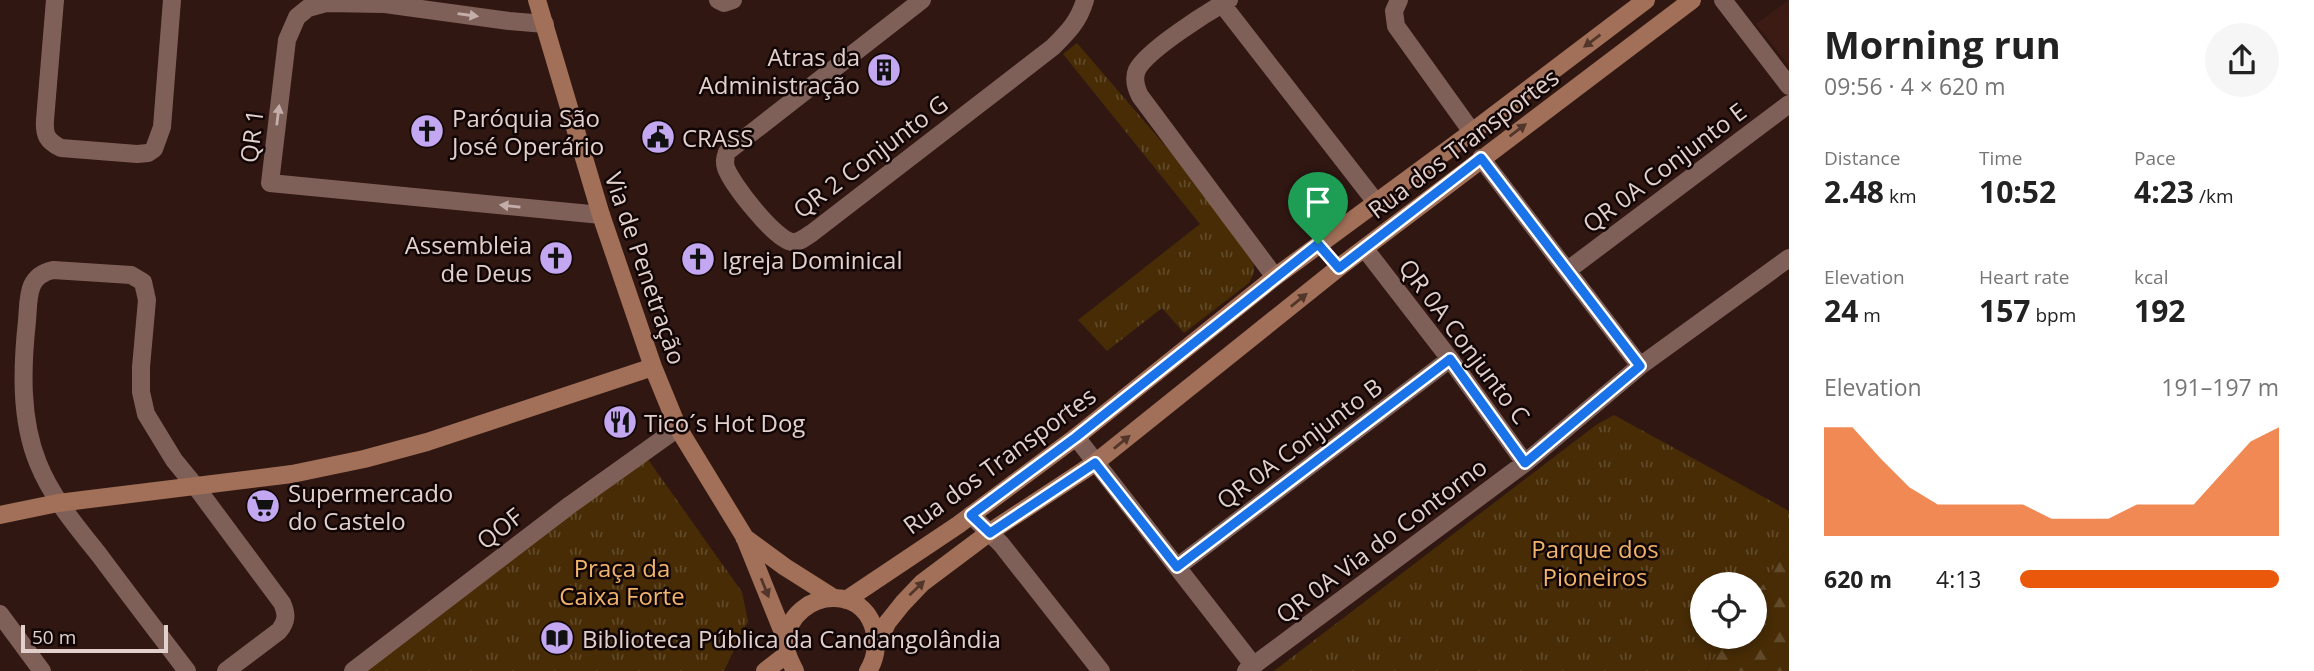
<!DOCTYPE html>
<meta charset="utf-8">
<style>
:root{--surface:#fff;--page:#f6f6f6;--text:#222;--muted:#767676;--accent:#ea580c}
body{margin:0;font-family:"Open Sans",sans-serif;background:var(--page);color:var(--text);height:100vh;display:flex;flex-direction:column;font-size:26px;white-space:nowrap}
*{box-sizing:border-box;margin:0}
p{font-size:23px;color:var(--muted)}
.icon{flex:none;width:38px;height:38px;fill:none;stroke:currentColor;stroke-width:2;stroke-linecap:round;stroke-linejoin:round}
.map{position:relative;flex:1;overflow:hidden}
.side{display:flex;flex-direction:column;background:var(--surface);width:525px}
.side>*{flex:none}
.fabs{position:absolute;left:1690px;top:572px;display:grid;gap:14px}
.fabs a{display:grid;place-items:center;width:77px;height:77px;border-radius:50%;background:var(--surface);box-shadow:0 4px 10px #0003;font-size:35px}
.scale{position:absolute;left:21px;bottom:18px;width:147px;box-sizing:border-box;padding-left:7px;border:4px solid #e2d0cc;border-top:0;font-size:19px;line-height:24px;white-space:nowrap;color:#e2d0cc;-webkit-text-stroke:5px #110605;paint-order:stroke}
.pin{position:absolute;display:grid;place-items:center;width:60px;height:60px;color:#fff;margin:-72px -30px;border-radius:50% 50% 50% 0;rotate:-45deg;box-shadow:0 0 7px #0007}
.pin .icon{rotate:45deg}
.round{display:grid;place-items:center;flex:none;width:74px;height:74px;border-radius:37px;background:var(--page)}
.overview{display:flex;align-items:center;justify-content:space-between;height:119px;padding:0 35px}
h1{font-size:38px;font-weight:700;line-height:52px}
.stats{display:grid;grid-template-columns:repeat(3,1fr);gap:10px;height:119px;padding:7px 35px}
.stats div{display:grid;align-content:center}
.stats b{font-size:30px;font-weight:700}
.stats small{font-size:19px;font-weight:400}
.stats p{font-size:19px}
.chart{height:196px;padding:14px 35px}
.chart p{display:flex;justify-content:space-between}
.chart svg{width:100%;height:126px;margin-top:7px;fill:var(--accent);opacity:.7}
ul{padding:0 35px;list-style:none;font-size:23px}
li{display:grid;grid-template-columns:112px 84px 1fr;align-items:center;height:52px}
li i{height:18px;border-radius:9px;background:var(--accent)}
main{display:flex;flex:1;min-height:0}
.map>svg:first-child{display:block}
.built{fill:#3b1b14}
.grass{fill:url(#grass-tufts)}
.forest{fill:url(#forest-firs)}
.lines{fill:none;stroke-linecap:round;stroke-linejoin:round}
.street{stroke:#7e6058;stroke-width:18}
.secondary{stroke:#a27058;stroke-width:18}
.oneway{fill:#c4aea9}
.oneway2{fill:#52362a}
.route-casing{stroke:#fff;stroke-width:14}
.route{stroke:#1a73e8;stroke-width:9}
.labels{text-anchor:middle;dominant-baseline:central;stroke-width:5;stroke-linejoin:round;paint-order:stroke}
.poi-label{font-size:24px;fill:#e2d0cc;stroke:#110605;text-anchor:start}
.street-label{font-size:24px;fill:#e2d0cc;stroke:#110605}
.park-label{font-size:24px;fill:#f1b46c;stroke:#110605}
</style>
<main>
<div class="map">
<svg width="1789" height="671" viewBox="0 0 1789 671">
<defs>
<pattern id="grass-tufts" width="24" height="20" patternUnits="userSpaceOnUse" patternTransform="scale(1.75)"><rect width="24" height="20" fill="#472c06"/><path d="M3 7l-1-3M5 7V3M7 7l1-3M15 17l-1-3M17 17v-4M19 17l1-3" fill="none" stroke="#614a29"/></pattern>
<pattern id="forest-firs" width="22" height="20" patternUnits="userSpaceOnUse" patternTransform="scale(1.75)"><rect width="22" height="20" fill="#472c06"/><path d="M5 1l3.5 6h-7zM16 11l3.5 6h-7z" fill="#614a29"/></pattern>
</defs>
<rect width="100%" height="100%" fill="#301712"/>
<path class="built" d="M1789,0v66l-33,-42z"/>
<path class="grass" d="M1077,43l140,163 37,51v16l-5,10 -65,50 -22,-25 -55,43 -29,-31 122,-96 -137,-170z
M1614,415l175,96v35l-34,50v-12h-52v53h25l-22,34h-432l322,-246z
M642,451l100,141 6,29 -24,50h-363z"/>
<path class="forest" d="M1789,546v125h-83l22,-34h27v-41z"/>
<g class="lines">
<path class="street" d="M55,0l-10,120c-1,15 2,21 16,28l76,6 11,-1 6,-4 8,-22 10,-127
M718,0l6,3 9,-3
M922,0l-195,152c-2,6 -3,10 -1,16 6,16 49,72 66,74 7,1 14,-5 20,-9l241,-186c15,-15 26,-26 32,-47
M1229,0c-21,12 -82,50 -92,70 -4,9 -1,18 3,26l135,181
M1399,0l-5,11 2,15 76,106
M1723,0l66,86
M1222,4l153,197
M545,24l-36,-3 -124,-17 -59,-1 -18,5 -11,9 -10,23 -17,143 331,32
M1481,158l159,208
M1365,249l85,110 75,104
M1568,270l221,-166
M1076,437l178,229
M971,515l30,29 100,127
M1177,567l273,-208
M0,614l42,57
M187,671c-29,-38 -58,-76 -87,-115 -23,-29 -48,-58 -62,-93 -18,-44 -16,-96 -11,-142 2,-23 -1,-45 26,-51l78,5 12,7 4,18 -6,67v25l5,22 28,46 22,27 86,116c5,11 5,18 -3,28l-53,40
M353,671l217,-166 108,-77
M1246,671l279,-208 115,-97 149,-108"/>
<path class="secondary" d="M537,0l64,215 52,152 25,61 66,108 42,104
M0,515l58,-12 234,-29 72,-15 63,-17 226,-75
M744,537l41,30 49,31
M846,600l112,-75 118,-88 199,-160 197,-145 174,-132
M878,643l9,-20 16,-20 19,-20 68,-51 105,-69 247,-198 350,-265
M765,671l22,-17
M795,671c-5,-10 -10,-19 -9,-31 2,-24 25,-43 49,-42 38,1 51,45 33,73"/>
</g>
<defs><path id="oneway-solid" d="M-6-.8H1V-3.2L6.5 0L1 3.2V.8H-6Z" transform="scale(1.75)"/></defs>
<g class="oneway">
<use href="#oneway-solid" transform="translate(468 15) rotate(8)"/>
<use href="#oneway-solid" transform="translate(278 115) rotate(-83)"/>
<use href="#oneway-solid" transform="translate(510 206) rotate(-174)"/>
</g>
<g class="oneway2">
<use href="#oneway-solid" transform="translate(1592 41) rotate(143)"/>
<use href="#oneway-solid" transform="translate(1518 130) rotate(-37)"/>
<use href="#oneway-solid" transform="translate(1299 300) rotate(-39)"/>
<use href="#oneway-solid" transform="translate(1122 442) rotate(-39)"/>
<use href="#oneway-solid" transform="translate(765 588) rotate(68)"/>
<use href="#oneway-solid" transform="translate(917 588) rotate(-44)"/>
</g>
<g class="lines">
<g class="route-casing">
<path id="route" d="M1481,158l159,208 -115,97 -75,-104 -273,208 -82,-104 -105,70 -19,-18 105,-78 242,-193 21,24z"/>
</g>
<use href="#route" class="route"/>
</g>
<defs>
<g id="building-disc" transform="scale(1.75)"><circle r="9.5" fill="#c4a7f1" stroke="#110605"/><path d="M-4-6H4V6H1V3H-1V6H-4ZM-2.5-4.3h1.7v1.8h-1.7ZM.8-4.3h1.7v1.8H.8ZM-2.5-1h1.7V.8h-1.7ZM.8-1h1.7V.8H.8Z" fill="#111"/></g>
<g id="church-disc" transform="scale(1.75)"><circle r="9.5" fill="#c4a7f1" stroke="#110605"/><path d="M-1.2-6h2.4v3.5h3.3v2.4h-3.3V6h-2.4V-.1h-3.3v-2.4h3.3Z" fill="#111"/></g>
<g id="civic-disc" transform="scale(1.75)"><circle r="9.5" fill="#c4a7f1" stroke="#110605"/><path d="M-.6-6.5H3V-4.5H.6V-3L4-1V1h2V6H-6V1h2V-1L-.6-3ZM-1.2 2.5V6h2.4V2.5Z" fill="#111"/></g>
<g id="restaurant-disc" transform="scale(1.75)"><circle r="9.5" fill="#c4a7f1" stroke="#110605"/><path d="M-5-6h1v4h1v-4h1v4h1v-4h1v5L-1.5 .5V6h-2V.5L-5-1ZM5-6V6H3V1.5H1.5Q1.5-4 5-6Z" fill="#111"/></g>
<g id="supermarket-disc" transform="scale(1.75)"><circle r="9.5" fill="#c4a7f1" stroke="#110605"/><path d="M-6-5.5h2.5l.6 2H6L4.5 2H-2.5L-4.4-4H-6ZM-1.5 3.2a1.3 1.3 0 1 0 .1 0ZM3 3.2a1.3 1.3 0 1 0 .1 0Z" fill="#111"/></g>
<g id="library-disc" transform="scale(1.75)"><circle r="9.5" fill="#c4a7f1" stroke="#110605"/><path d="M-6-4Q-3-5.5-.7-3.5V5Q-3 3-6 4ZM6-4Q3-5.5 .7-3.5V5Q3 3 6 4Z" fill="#111"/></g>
</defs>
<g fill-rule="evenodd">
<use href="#building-disc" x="884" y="70"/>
<use href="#church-disc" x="427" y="131"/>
<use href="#civic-disc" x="658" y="137"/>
<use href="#church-disc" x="556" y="258"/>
<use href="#church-disc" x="698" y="259"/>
<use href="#restaurant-disc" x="620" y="422"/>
<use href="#supermarket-disc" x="263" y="506"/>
<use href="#library-disc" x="557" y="638"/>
</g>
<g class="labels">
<g class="poi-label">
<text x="860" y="56" text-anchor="end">Atras da<tspan x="860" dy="28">Administração</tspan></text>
<text x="452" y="117">Paróquia São<tspan x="452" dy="28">José Operário</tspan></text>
<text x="682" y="137">CRASS</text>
<text x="532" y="244" text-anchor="end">Assembleia<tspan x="532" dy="28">de Deus</tspan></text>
<text x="722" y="259">Igreja Dominical</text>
<text x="644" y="422">Tico´s Hot Dog</text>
<text x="288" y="492">Supermercado<tspan x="288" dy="28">do Castelo</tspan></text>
<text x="582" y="638">Biblioteca Pública da Candangolândia</text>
</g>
<g class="street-label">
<text transform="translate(251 136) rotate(-83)">QR 1</text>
<text transform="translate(1463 143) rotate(-37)">Rua dos Transportes</text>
<text transform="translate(870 156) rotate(-37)">QR 2 Conjunto G</text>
<text transform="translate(1664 167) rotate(-37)">QR 0A Conjunto E</text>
<text transform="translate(646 268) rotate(71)">Via de Penetração</text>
<text transform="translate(1465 341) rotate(53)">QR 0A Conjunto C</text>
<text transform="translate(1299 443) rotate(-37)">QR 0A Conjunto B</text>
<text transform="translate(999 460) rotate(-36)">Rua dos Transportes</text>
<text transform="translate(499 528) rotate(-38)">QOF</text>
<text transform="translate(1381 540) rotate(-37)">QR 0A Via do Contorno</text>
</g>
<g class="park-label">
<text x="1595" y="548">Parque dos<tspan x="1595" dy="28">Pioneiros</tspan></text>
<text x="622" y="567">Praça da<tspan x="622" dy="28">Caixa Forte</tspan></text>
</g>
</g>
</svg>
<div class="fabs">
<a><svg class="icon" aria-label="locate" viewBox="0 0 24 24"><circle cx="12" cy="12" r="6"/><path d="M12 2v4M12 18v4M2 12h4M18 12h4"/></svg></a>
</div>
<div class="scale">50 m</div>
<div class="pin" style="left:1318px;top:244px;background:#1e9e55"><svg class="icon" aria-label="arrive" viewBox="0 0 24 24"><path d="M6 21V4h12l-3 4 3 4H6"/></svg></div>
</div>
<section class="side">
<div class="overview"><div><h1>Morning run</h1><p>09:56 · 4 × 620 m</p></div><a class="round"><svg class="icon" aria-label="share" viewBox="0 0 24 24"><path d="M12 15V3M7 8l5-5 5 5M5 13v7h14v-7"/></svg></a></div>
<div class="stats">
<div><p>Distance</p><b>2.48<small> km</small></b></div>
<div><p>Time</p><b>10:52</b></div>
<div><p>Pace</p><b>4:23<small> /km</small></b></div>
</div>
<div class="stats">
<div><p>Elevation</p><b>24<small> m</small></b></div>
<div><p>Heart rate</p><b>157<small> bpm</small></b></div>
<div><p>kcal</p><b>192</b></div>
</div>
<div class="chart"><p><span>Elevation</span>191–197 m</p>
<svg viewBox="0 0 160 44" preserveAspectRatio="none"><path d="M0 44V6L10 6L20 17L30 27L40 33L50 33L60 33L70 33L80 38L90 38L100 38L110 33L120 33L130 33L140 22L150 11L160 6V44z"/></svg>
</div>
<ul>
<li><b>620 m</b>4:13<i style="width:100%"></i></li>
</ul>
</section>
</main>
